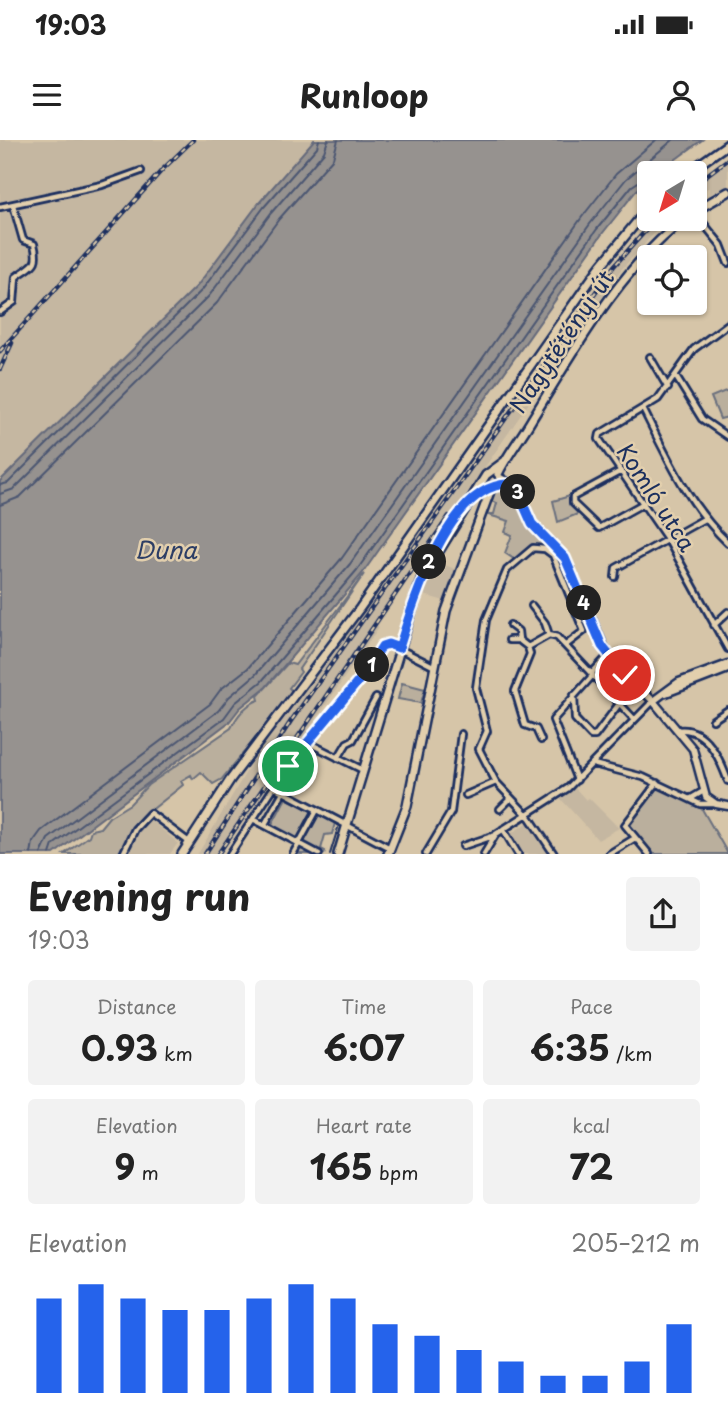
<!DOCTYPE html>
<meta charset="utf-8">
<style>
:root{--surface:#fff;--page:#f2f2f2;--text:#222;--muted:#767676;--accent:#2563eb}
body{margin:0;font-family:"Playpen Sans",sans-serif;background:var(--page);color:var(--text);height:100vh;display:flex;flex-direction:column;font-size:26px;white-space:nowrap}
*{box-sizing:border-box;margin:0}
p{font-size:23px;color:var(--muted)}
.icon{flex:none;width:38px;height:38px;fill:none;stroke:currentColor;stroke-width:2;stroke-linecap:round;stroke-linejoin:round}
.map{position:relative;height:714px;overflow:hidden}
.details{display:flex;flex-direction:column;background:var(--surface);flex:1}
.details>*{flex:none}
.needle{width:46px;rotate:218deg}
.fabs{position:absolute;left:637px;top:21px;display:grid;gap:14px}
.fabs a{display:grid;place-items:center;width:70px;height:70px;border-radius:7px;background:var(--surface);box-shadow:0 2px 5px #0004;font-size:35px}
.pin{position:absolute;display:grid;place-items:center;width:60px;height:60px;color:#fff;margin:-30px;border:4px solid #fff;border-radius:50%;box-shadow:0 2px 7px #0007}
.km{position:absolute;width:35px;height:35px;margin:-18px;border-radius:50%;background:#222;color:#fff;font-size:19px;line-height:35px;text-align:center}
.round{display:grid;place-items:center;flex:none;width:74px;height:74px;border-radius:7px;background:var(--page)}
.head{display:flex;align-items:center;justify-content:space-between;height:119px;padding:0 28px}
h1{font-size:38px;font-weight:700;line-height:52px}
.figures{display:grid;grid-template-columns:repeat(3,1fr);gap:10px;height:119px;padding:7px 28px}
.figures div{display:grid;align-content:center;border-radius:7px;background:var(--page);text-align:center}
.figures b{font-size:35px;font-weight:700}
.figures small{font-size:19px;font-weight:400}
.figures p{font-size:19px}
.chart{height:196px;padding:14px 28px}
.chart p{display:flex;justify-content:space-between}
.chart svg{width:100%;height:126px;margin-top:7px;stroke:var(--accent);stroke-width:6}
.status{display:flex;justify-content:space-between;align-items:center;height:49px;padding:0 35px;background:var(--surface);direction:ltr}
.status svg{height:19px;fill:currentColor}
header{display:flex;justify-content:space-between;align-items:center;height:91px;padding:0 28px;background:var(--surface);font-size:32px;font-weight:700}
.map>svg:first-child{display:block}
.built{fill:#c5b7a1}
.green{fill:#baaf9d;stroke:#6a6f7e;stroke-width:2}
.water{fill:#96928f;stroke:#656a7b;stroke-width:2}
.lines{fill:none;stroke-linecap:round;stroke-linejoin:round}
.shore{stroke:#4c5772;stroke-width:2}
.minor-casing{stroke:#1b2f5e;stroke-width:10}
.tertiary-casing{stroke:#1b2f5e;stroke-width:11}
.secondary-casing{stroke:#1b2f5e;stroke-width:12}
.primary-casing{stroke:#1b2f5e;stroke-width:12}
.minor{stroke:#e2cfad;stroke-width:4.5}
.tertiary{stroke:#e2cfad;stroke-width:6}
.secondary{stroke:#e2cfad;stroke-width:7}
.primary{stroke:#e2cfad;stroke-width:7}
.tram{stroke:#1b2f5e;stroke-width:2}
.rail-casing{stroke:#1b2f5e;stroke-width:4.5}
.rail{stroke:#e2cfad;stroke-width:2;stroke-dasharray:5;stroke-linecap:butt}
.route-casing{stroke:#fff;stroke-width:14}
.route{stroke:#2563eb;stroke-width:9}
.labels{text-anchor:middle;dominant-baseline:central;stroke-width:5;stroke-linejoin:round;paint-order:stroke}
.street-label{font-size:23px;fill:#1b2f5e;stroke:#e2cfad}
.water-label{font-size:24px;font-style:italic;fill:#2d3e65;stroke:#e2cfad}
</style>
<div class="status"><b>19:03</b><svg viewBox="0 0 49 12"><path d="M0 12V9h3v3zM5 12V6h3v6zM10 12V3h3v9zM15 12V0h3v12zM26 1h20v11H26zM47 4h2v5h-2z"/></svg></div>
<header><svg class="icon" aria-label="menu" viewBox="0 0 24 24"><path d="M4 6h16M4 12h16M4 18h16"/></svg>Runloop<svg class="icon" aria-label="person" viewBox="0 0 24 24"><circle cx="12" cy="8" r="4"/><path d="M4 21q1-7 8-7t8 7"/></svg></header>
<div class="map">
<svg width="728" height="714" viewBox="0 0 728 714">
<rect width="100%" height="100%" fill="#d6c5a8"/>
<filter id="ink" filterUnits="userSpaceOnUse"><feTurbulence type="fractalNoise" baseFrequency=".0143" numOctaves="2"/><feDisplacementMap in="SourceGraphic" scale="14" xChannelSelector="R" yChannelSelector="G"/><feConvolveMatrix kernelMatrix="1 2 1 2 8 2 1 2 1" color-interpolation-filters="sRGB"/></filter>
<g filter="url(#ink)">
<path class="built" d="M0,0h314l-55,63 -62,83 -197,195z
M728,20v26l-18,8v-7l-15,8v-13z
M654,79h13l-47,52 -244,354 3,2 -75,110 -22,31 -4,-2 -57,88h-23l58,-99 120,-159 236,-330z
M434,421l21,8 -11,32 -23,-7z
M575,648l11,12 3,-2 30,30 -21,12 -37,-41z
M149,679l29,24 -8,11h-41l9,-23z
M529,682l2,6 17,26h-26l-4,-5 -8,-15z"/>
<path class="green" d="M728,250v27l-8,2 -9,-22z
M505,346l8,4 18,35 32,31 19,46c-18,-14 -14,-51 -45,-56l-23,13 -9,-6 7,-18 -7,-3 4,-11 -24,-7h9l3,-11 -7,-2 3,-8z
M573,355l-3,7 10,11 -22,9 -5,-21z
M364,434l-65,95 2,3 -12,16 4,4 -71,87 -9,5 -12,-12 -8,7 -2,-4 -10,6 2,4 -44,35 -18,34h-57l25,-18 2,-6 9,-2 9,-11 21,-13 18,-19 83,-57c7,-14 15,-24 28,-28l-1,-4 30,-33 7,2z
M402,543l23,6 -4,14 -23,-4z
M658,647l44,22 26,45h-77l-23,-28z
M286,658l49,25 -3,11 -7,1 -4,14 4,2 -1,3h-26l6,-11 -33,-17z"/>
<path class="water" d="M314,0h388l-45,33h-8v7l-13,11 -34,43 -240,340 -96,113 -26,21 -11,14 -175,132h-54v-373l197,-195 62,-83z"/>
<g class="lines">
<path class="shore" d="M0,345l8,-2 194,-193 62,-83 53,-60 2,-7
M0,354l14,-5 195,-193 62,-83 53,-61 4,-12
M0,365l20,-8 197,-194 62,-84 54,-61 5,-18
M31,714l2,-12 8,-11 169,-127 11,-15 27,-21 94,-110 240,-341 34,-43 40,-34
M41,714l7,-15 170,-128 11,-14 26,-22 95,-111 240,-340 36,-45 47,-39
M50,714l3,-9 171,-127 11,-15 26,-21 96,-112 240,-341 35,-43 17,-11"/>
<g class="minor-casing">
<path id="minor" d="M0,67l102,-22 39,-14
M695,73l26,32 7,18
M0,172l14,-10 2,-25c15,-12 24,-10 18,-33l-11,-4 -10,-35
M728,184l-34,25 -36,50 -58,35 -1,5 69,101 60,109
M650,217l18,31
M676,237l26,42 26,18
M643,269c24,48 46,97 85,134
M621,331l-48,26v6l26,25 45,-25
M615,437l1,-9 88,-49
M532,466l13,17 4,12
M510,485l8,6 1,9 9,7 2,7 -15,37 10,34 11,4 5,11
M714,485l14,-13
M509,500h10
M528,507l21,-12 8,2 77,82
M592,533l16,-17
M574,555l1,24 16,17h4l24,-32
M713,580l15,-10
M678,590c28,-4 42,29 50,51
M307,602l56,28
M338,618l9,-15 6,-3 23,-42
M593,624l50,13 57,27h14
M577,640l-24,-60 40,-45
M274,647l116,61
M466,655l30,-13
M690,659l12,-7
M500,669l11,-11
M253,679l66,35
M265,684l18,-32
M503,689l15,25
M463,706l30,-10
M123,714l12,-25 15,-16 39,29
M230,714l63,-96 71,-83 20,-31 8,1 43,22
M293,714l24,-44
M426,714l25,-42 10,-78
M484,714l12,-20 72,-46 85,-87
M554,714l-24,-36 -34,-36 -17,-33 8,-18 -11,-43 10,-68 21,-50 26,-22 12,1 8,6 31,76 -18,14
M609,714l26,-16
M649,714l-24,-29 32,-42"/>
</g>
<g class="tertiary-casing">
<path id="tertiary" d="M499,337l16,10 17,37 33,34 43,98 45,45 40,48 13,48 10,7 12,2
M498,344h12
M666,553l62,-24
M653,561l26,-19 49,-18"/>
</g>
<g class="secondary-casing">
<path id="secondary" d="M695,71l33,-19
M498,334c9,-19 23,-36 34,-55 40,-65 91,-155 153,-200
M338,714l83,-274 65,-105 19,-14
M388,714l19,-48 39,-195 46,-125"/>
</g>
<g class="primary-casing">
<path id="primary" d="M687,33l41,-29
M182,714l48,-74 130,-172 239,-340 50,-61"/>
</g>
<use href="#minor" class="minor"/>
<use href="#tertiary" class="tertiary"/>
<use href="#secondary" class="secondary"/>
<use href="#primary" class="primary"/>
<path class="tram" d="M330,714l8,-26"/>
<g class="rail-casing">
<path id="rail" d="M695,44l33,-25
M0,211l163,-182 30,-29
M0,229l12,-26
M205,714l86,-133 323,-455 42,-47
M218,714l231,-338"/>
</g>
<use href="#rail" class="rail"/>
</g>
</g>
<g class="lines" filter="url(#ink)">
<g class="route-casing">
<path id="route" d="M288,626l78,-94 16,-26 6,-2 11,4c15,-48 51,-168 113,-164l4,4 16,36 33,34 37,88 23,29"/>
</g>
<use href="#route" class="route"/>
</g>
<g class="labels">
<g class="street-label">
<text transform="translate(561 201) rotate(-56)">Nagytétényi út</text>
<text transform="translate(657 357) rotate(57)">Komló utca</text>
</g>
<g class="water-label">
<text x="166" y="409">Duna</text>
</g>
</g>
</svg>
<div class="fabs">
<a><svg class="needle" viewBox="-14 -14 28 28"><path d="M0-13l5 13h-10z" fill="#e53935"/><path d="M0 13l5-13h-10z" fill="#767676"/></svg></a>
<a><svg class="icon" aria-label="locate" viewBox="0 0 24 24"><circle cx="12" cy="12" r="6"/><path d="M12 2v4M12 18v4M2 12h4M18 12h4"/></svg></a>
</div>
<div class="pin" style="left:288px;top:626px;background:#1e9e55"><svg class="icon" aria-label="arrive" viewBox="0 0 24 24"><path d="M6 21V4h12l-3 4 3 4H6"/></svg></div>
<div class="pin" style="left:625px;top:535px;background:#d93025"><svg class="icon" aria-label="check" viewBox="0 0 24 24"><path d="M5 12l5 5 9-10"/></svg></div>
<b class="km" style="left:372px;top:525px">1</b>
<b class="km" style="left:429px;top:422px">2</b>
<b class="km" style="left:518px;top:352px">3</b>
<b class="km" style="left:584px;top:463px">4</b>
</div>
<section class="details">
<div class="head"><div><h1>Evening run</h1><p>19:03</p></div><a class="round"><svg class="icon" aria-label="share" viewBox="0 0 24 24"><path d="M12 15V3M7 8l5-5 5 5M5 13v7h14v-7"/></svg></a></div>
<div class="figures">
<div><p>Distance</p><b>0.93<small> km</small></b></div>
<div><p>Time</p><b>6:07</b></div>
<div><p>Pace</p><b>6:35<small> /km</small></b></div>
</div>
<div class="figures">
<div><p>Elevation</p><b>9<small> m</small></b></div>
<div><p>Heart rate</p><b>165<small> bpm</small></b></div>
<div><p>kcal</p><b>72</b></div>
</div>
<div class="chart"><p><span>Elevation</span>205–212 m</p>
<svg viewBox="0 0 160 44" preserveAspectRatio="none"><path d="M5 44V11M15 44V6M25 44V11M35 44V15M45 44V15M55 44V11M65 44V6M75 44V11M85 44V20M95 44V24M105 44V29M115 44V33M125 44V38M135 44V38M145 44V33M155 44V20"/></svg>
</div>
</section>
